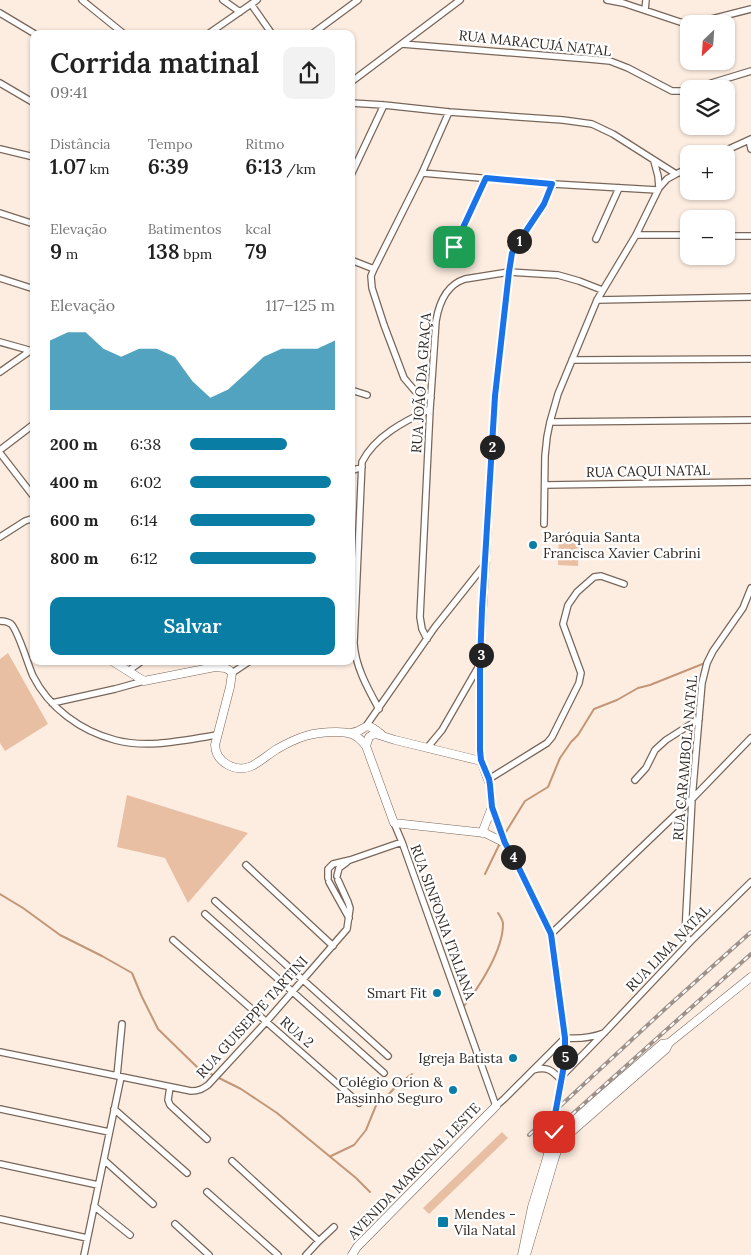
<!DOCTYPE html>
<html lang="pt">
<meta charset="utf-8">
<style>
:root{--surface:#fff;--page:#f2f2f2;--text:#222;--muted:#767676;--accent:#0a7da5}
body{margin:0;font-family:Lora,serif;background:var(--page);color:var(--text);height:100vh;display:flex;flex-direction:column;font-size:19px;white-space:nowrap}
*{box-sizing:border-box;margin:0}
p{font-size:16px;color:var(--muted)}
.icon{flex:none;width:28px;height:28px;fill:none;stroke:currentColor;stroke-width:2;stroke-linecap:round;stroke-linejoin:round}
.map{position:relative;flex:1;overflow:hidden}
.panel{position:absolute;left:30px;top:30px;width:325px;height:635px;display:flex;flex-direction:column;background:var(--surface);border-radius:10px;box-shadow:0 1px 4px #0004}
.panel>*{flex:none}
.needle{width:32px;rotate:205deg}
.buttons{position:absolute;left:680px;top:15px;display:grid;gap:10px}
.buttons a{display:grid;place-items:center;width:55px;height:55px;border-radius:10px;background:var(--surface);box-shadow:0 1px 4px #0004;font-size:25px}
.pin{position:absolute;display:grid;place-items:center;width:42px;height:42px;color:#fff;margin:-21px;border-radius:10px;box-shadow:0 2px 8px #0006}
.km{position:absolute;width:25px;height:25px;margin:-12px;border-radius:50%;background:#222;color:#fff;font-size:14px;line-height:25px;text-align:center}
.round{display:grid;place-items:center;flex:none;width:52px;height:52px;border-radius:10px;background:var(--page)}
.summary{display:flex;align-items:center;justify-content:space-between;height:85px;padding:0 20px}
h1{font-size:28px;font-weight:600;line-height:38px}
.figures{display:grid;grid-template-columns:repeat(3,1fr);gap:8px;height:85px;padding:5px 20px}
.figures div{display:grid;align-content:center}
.figures b{font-size:21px;font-weight:600}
.figures small{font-size:14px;font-weight:400}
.figures p{font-size:14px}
.chart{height:140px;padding:10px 20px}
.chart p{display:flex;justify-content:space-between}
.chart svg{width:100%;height:90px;margin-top:5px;fill:var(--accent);opacity:.7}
.primary-button{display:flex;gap:10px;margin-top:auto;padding:10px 20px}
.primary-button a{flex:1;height:58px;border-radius:10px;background:var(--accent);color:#fff;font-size:20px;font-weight:600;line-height:58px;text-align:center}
ul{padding:0 20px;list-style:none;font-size:16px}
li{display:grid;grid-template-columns:80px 60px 1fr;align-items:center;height:38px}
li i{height:12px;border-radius:6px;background:var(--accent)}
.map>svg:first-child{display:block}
.green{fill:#e8bfa3}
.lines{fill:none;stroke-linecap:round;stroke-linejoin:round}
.stream{stroke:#c29677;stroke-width:2}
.street-casing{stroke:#78665a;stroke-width:8}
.secondary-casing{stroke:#78665a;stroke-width:9}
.street{stroke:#fff;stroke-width:5.5}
.secondary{stroke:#fff;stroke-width:8}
.rail-casing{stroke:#9e9189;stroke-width:4}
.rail{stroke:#fff;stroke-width:2;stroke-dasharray:5.5;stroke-linecap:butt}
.route-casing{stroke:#fff;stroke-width:10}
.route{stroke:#1a73e8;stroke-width:6}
.poi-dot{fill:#0a7da5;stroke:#fff;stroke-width:2}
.labels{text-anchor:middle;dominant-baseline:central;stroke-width:4.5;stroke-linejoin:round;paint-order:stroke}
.street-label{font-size:14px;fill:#302823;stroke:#fff}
.poi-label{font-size:14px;fill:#302823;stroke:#fff;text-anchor:end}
</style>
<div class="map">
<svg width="751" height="1255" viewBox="0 0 751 1255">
<rect width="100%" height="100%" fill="#fdede1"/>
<path class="green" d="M559,533l20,1 -1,32 -20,-1z
M8,653l40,71 -43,27 -5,-8v-84z
M127,795l121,38 -60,70 -23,-45 -48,-11z
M502,1132l6,6 -79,76 -6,-6z"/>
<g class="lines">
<path class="stream" d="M504,835l21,-34 23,-14 12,-29 11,-16 7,-7 16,-26 23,-9 21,-12 12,-3 55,-22
M485,874l15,-31
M0,894l23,14 37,27 42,21 30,17 10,24 16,32 39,38 44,22 36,24 79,65 14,14
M464,1006c16,-20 39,-56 39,-82 0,-4 -3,-8 -5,-11
M331,1156l23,-11 12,-15 11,-27 12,-9 9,-10 14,-10"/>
<g class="street-casing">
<path id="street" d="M82,0l42,34
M223,0l17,12
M607,0l16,3 57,19 16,1 55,-14
M251,4l21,30
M645,10l1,-10
M0,13l35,21
M208,34l49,-34
M312,34l46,-34
M402,44l187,15 21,2 18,7 44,23h10l7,-2
M351,82l109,-82
M0,83l34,20
M692,89l59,-18
M351,103l33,2 65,7 114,8 29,4 21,10 63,40 13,-6
M749,140l2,9
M0,149l34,8
M718,154l33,-15
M654,161l4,15 1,12
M422,173l131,11 104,6
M351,175l33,-70
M0,213l34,11
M636,235h53
M726,236h25
M596,239l23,-51
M454,247l32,-69
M351,260l23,9
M0,278l34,11
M597,300l154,-3
M0,342l32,9
M572,360l179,-1
M0,372l30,-21
M351,390l16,5
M431,398l-8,-3 -8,-4 -11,-13 -20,-53 -12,-37 -1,-12 3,-7 48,-96 27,-61
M550,422l201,-2
M0,450l34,-26
M0,453l34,44
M351,471l11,-4
M545,485l206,-3
M544,524l1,-68 2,-19 3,-15 8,-28 39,-94 39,-65 23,-47 8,-9 9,-5
M0,537l25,-16 9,-3
M0,621c4,0 7,0 11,3 7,6 17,41 22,52 16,32 48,55 82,64 34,9 69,0 102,-5
M427,639l-5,-10 -2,-12 10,-208 6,-88c3,-18 10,-36 29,-42l44,-7 49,3 21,6 23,9
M480,666l1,95
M128,671l14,-10
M232,673l18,-12
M52,703l63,-14 29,-8
M379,709c-11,-20 -24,-43 -25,-66l8,-181c13,-26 43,-41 68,-53
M366,726l69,-99 51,-64
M427,748l15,-18 38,-66 3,-55 12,-213 14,-124 3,-19 14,-22 18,-27 9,-20
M489,779l58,-36 5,-6 27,-54 2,-10 -18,-49 5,-19 9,-13 17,-15 7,-1 23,8
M635,780l11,-12 9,-18 11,-10 33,-21
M394,823l8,19 94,264 8,-7 61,-61c14,1 26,0 39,-5
M246,865l87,81
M337,876l2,-8 8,-6
M328,878v-9l5,-5 17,-4 52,-18
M329,882l20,36
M215,901l173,155
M205,914l179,159
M551,934l141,-135 59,-61
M173,940l186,163
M690,942l-5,-8 7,-135 10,-116 5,-20 6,-12 30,-43 8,-20
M0,1052l191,39c8,0 11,-2 17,-6l58,-63 81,-93 3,-21 -2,-6 -10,-22
M533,1070c14,-4 19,0 29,11
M564,1074l40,-41 86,-91 61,-60
M117,1076l5,-52
M170,1087l-2,13 2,5 37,34
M0,1109l109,23
M114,1109l73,64
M104,1160l49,44
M232,1161l87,80
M0,1164l98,21
M207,1192l71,63
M94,1206l36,29
M0,1219l87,19
M175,1224l34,31
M84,1255l37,-178
M306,1255l13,-14 15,-14"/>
</g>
<g class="secondary-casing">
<path id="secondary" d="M112,661l32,20 71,-14 10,1 4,2 3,3 -2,14 -15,58c1,18 21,28 37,21 9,-5 17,-12 25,-17 21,-12 35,-17 59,-17 5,0 10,0 15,2 7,2 11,7 15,12l28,77 91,10 20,10
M350,733c18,-1 11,-15 31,1
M366,746l3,-9 3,-2 4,-1 19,6 86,21 9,24 2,22 13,36 10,17 36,74 14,104v22l-14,79 -4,19 -15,49 -10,48
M482,833l10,-26
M552,1131l5,2 5,-3 100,-86 7,-1
M352,1255l5,-8 139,-141
M526,1255l28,-95 4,-12 4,-8 104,-91 3,-6 82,-66"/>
</g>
<use href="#street" class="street"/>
<use href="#secondary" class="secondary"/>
<g class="rail-casing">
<path id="rail" d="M529,1135l137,-127 85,-76
M539,1144l212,-190"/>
</g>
<use href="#rail" class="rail"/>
</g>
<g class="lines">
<g class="route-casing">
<path id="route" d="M454,247l32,-69 66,6 -8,20 -18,27 -14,22 -3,19 -14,124 -13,213 -2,55v86l1,10 8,19 1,6 2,22 13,36 10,17 36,74 14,104v22l-13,71 2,1"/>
</g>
<use href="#route" class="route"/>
</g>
<g class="poi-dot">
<circle cx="533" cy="545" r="5"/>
<circle cx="437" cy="993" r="5"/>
<circle cx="513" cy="1058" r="5"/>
<circle cx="453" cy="1090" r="5"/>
<rect x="437" y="1216" width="12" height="12" rx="2.5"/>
</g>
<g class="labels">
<g class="street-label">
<text transform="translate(535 43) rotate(6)">RUA MARACUJÁ NATAL</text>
<text transform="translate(421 383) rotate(-86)">RUA JOÃO DA GRAÇA</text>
<text transform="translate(648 471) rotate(-1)">RUA CAQUI NATAL</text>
<text transform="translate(685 758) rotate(-85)">RUA CARAMBOLA NATAL</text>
<text transform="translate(443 922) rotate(70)">RUA SINFONIA ITALIANA</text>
<text transform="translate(668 948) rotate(-46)">RUA LIMA NATAL</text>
<text transform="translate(252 1017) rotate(-48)">RUA GUISEPPE TARTINI</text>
<text transform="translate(297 1032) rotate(41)">RUA 2</text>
<text transform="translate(414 1171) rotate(-46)">AVENIDA MARGINAL LESTE</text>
</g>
<g class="poi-label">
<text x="543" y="537" text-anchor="start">Paróquia Santa<tspan x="543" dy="16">Francisca Xavier Cabrini</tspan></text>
<text x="427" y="993">Smart Fit</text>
<text x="503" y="1058">Igreja Batista</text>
<text x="443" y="1082">Colégio Orion &amp;<tspan x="443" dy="16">Passinho Seguro</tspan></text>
<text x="454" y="1214" text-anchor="start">Mendes -<tspan x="454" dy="16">Vila Natal</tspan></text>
</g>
</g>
</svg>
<div class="buttons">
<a><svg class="needle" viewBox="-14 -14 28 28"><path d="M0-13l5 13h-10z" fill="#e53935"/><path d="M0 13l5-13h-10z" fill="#767676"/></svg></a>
<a><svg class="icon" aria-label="layers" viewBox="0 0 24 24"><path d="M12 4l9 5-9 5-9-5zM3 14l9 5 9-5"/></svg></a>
<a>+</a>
<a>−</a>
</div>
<div class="pin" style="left:454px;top:247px;background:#1e9e55"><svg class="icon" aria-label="arrive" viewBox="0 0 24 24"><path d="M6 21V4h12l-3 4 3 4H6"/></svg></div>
<div class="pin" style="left:554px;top:1132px;background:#d93025"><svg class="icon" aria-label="check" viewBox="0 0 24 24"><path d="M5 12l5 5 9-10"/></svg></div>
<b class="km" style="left:519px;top:241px">1</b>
<b class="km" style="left:492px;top:447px">2</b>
<b class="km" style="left:481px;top:655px">3</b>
<b class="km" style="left:513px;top:857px">4</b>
<b class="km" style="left:565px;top:1057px">5</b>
<section class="panel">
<div class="summary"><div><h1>Corrida matinal</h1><p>09:41</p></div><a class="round"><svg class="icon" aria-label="share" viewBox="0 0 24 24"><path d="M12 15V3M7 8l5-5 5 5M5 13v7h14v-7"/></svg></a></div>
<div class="figures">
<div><p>Distância</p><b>1.07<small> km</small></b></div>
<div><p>Tempo</p><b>6:39</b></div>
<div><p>Ritmo</p><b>6:13<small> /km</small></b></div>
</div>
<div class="figures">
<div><p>Elevação</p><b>9<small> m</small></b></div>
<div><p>Batimentos</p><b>138<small> bpm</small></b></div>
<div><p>kcal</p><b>79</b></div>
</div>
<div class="chart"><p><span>Elevação</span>117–125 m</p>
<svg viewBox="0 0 160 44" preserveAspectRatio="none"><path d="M0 44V10L10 6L20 6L30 14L40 18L50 14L60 14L70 18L80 30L90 38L100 34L110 26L120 18L130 14L140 14L150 14L160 10V44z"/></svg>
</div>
<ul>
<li><b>200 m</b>6:38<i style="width:67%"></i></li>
<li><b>400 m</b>6:02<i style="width:97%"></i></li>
<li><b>600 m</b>6:14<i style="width:86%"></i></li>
<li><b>800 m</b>6:12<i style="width:87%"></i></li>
</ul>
<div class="primary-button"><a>Salvar</a></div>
</section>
</div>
